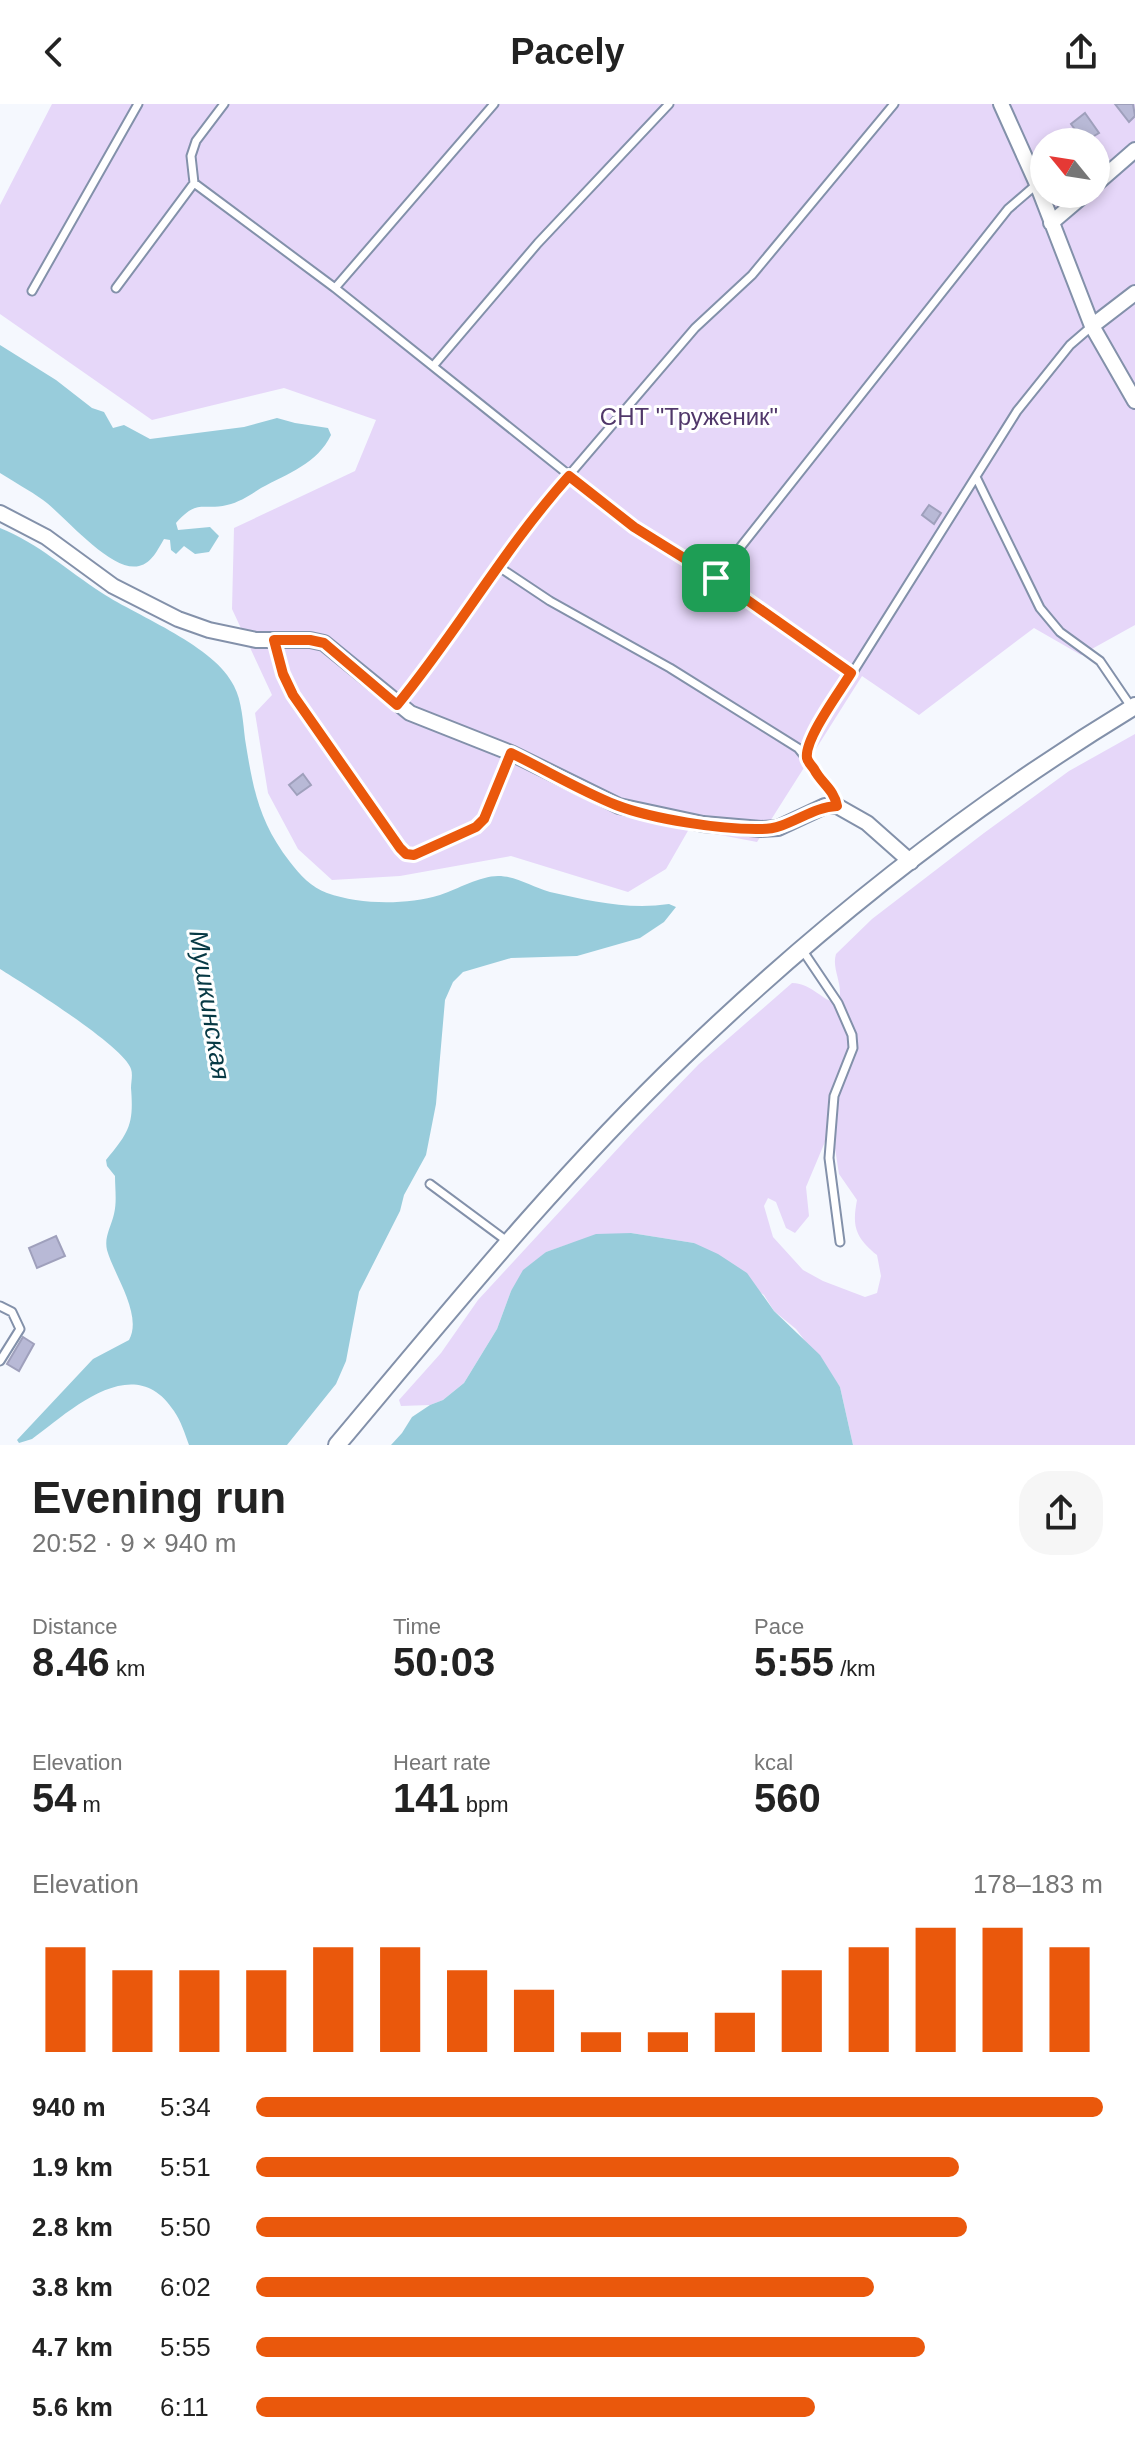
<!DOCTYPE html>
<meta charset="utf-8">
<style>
:root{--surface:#fff;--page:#f6f6f6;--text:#222;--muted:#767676;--accent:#ea580c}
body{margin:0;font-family:Arial,sans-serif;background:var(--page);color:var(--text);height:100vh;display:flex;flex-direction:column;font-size:30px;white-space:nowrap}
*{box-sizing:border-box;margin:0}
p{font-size:26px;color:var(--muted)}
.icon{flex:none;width:44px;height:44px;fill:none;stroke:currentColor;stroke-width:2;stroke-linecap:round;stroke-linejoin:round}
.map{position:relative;height:1341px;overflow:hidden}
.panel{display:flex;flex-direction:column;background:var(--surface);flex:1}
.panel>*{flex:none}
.needle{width:52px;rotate:300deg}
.buttons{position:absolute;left:1030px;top:24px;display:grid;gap:16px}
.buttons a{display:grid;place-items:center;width:80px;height:80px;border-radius:50%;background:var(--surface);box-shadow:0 4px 12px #0003;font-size:40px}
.pin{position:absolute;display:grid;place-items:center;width:68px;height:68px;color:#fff;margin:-34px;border-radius:16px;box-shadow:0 4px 12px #0006}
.round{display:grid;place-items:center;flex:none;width:84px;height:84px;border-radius:32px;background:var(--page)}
.headline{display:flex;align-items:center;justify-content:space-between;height:136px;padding:0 32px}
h1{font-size:44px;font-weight:600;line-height:60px}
.stats{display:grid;grid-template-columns:repeat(3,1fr);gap:12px;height:136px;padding:8px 32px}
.stats div{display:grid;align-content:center}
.stats b{font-size:40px;font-weight:600}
.stats small{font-size:22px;font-weight:400}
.stats p{font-size:22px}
.chart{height:224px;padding:16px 32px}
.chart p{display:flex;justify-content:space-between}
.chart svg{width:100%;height:144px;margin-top:8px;stroke:var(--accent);stroke-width:6}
ul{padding:0 32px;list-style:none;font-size:26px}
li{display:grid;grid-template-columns:128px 96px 1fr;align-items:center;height:60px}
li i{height:20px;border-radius:10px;background:var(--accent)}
header{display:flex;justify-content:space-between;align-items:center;height:104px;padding:0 32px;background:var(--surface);font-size:36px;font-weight:600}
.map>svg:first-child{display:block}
.green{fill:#e6d7f9;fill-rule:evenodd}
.water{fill:#98ccdb}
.building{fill:#b8b9d6;stroke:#9fa0bc;stroke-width:2}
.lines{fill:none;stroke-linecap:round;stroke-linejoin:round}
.service-casing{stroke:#8391aa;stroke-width:11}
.minor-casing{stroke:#8391aa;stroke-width:18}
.tertiary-casing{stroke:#8391aa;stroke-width:20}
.service{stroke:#fff;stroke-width:7}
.minor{stroke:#fff;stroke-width:14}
.tertiary{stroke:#fff;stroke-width:16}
.route-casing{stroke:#fff;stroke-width:16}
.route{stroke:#ea580c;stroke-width:10}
.labels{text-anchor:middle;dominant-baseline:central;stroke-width:6;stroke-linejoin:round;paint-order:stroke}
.park-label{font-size:24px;fill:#50376a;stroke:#fff}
.water-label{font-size:26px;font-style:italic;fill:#073944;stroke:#fff}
</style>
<header><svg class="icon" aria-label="back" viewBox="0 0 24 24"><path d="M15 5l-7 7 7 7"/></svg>Pacely<svg class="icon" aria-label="share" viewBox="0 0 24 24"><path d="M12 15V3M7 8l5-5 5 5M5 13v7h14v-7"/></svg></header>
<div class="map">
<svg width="1135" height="1341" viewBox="0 0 1135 1341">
<rect width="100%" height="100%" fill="#f5f8fe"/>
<path class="green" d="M52,0h1083v521l-54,30 -47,-27 -115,87 -57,-39 -105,166 -68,-13 -23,40 -38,23 -117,-36 -111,20 -68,4 -34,-31 -30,-56 -13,-80 17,-18 -40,-86 2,-81 121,-57 21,-51 -92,-32 -132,32 -152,-106v-109zM1044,38h52v52h-52z
M1135,630v711h-282l-13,-58 -44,-58 -22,-18 -10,-16 -70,-52 -63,-10 -62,11 -23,8 -35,39 -14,38 -33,54 -21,17 -13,5 -29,1 -2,-6 42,-47 37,-53 156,-169 65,-67 93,-81c22,1 29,18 46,20 7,-17 -7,-33 -2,-49l36,-35 112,-86 85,-62zM827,1033l7,5 5,32 18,26c-5,26 -2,37 20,55l4,21 -4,17 -12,4 -42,-16 -20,-11 -30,-33 -9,-31 4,-8 8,4 10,26 9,5 14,-17 -3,-29z"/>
<path class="water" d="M0,241l56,35 36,28 12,4 9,16 11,-3 26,14 94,-12 33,-9 18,5 33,5 3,7c-13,28 -44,39 -70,53 -11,7 -21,14 -34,17 -24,6 -29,-7 -51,18l2,7 32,-3 9,9 -10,16 -14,2 -11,-8 -8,8 -5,-4 -1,-10 -6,-1c-6,10 -12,24 -25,27 -28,7 -75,-51 -96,-66 -14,-10 -29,-18 -43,-27z
M0,424c38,15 68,43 102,65 37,24 113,53 132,93 8,15 9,37 11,53 8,50 14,83 45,123 10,13 21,25 37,31 34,12 79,12 113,2 18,-6 40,-19 58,-19 18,0 34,11 52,16 39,9 79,18 119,12l7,3 -12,15 -24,16 -63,18 -66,2 -48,14 -10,10 -8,18 -9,104 -10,51 -22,40 -4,16 -41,81 -13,69 -10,23 -49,61h-98c-4,-11 -8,-24 -15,-34 -40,-62 -104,0 -142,28l-13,4 -2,-3 76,-81 36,-19c14,-25 -15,-65 -22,-90 -3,-13 4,-23 7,-36 3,-12 1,-26 1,-38l-8,-10 -1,-6c23,-28 28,-35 25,-72 0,-6 2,-13 0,-19 -6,-22 -107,-85 -131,-100z
M631,1129l63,10 24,11 29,19 27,38 46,44 20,32 13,58h-462l11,-12 10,-16 18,-12 13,-5 21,-17 33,-54 14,-38 12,-21 23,-18 50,-18z"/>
<path class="building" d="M1115,0h18l2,12 -6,6z
M1085,9l14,20 -15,9 -13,-18z
M929,401l12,8 -7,11 -12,-9z
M303,670l8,11 -14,10 -8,-10z
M56,1132l9,20 -28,12 -8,-20z
M23,1233l11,7 -15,27 -12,-7z"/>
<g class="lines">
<g class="service-casing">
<path id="service" d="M194,79l-3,-27 5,-15 28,-37
M116,184l78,-105 141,105 299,239 82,51 135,95
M335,184l159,-184
M32,187l106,-187
M434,261l104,-122 131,-139
M976,373l64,131 20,24 40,29 32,47
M499,463l51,34 120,67 128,80 34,42 5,16
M716,474l292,-369 29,-25
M274,536l9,34 10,21 113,159 8,1 62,-28 8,-8 27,-66
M397,601l132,-183 166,-194 57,-53 142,-171
M807,654l2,-13 7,-14 201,-320 53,-66 22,-19
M803,847l35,52 14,32 1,13 -19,48 -5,62 11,84
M430,1080l77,57
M0,1202l12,6 8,17 -20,32"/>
</g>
<g class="minor-casing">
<path id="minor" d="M1001,0l36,80 55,142 43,75
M1096,80l39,-34
M1051,119l34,-29
M1092,222l43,-33
M0,409l46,24 67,49 65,33 31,11 47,10h54l14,3 86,70 101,40 108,53 84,18 58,5 17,-1 47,-22h12l30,17 44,39"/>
</g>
<g class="tertiary-casing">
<path id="tertiary" d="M337,1341c111,-132 221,-268 346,-388 137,-132 289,-252 452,-351"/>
</g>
<use href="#service" class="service"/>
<use href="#minor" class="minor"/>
<use href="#tertiary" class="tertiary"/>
</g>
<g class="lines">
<g class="route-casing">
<path id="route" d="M569,372l65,51 82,51 135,95c-10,17 -47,66 -44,85 1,4 4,7 7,11 7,14 20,20 23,37 -27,1 -48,23 -75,23 -40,1 -110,-10 -146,-24 -37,-15 -70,-35 -105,-52l-27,66 -8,8 -62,28 -8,-1 -6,-6 -107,-153 -10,-21 -9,-34h36l14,3 73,62c61,-74 108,-158 172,-229z"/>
</g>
<use href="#route" class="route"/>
</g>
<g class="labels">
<g class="park-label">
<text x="689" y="312">СНТ "Труженик"</text>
</g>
<g class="water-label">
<text transform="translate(210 901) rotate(81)">Мушкинская</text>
</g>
</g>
</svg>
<div class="buttons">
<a><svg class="needle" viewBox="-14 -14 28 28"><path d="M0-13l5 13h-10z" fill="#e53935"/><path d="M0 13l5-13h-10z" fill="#767676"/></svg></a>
</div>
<div class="pin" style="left:716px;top:474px;background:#1e9e55"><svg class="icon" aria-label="arrive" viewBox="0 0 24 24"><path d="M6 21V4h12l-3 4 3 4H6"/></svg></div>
</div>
<section class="panel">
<div class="headline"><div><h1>Evening run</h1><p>20:52 · 9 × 940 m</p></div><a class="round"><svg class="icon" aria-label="share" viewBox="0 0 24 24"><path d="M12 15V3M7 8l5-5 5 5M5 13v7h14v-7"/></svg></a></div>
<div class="stats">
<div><p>Distance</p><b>8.46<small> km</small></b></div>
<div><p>Time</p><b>50:03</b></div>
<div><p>Pace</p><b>5:55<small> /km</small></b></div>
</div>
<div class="stats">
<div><p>Elevation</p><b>54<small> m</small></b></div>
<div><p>Heart rate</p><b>141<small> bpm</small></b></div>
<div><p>kcal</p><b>560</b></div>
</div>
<div class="chart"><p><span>Elevation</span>178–183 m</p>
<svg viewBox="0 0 160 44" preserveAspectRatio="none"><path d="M5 44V12M15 44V19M25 44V19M35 44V19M45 44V12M55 44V12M65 44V19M75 44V25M85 44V38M95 44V38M105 44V32M115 44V19M125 44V12M135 44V6M145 44V6M155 44V12"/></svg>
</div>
<ul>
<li><b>940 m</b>5:34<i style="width:100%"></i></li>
<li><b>1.9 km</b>5:51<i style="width:83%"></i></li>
<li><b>2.8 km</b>5:50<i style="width:84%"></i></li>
<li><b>3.8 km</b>6:02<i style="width:73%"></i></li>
<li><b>4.7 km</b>5:55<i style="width:79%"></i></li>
<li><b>5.6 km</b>6:11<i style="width:66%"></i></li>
</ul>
</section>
